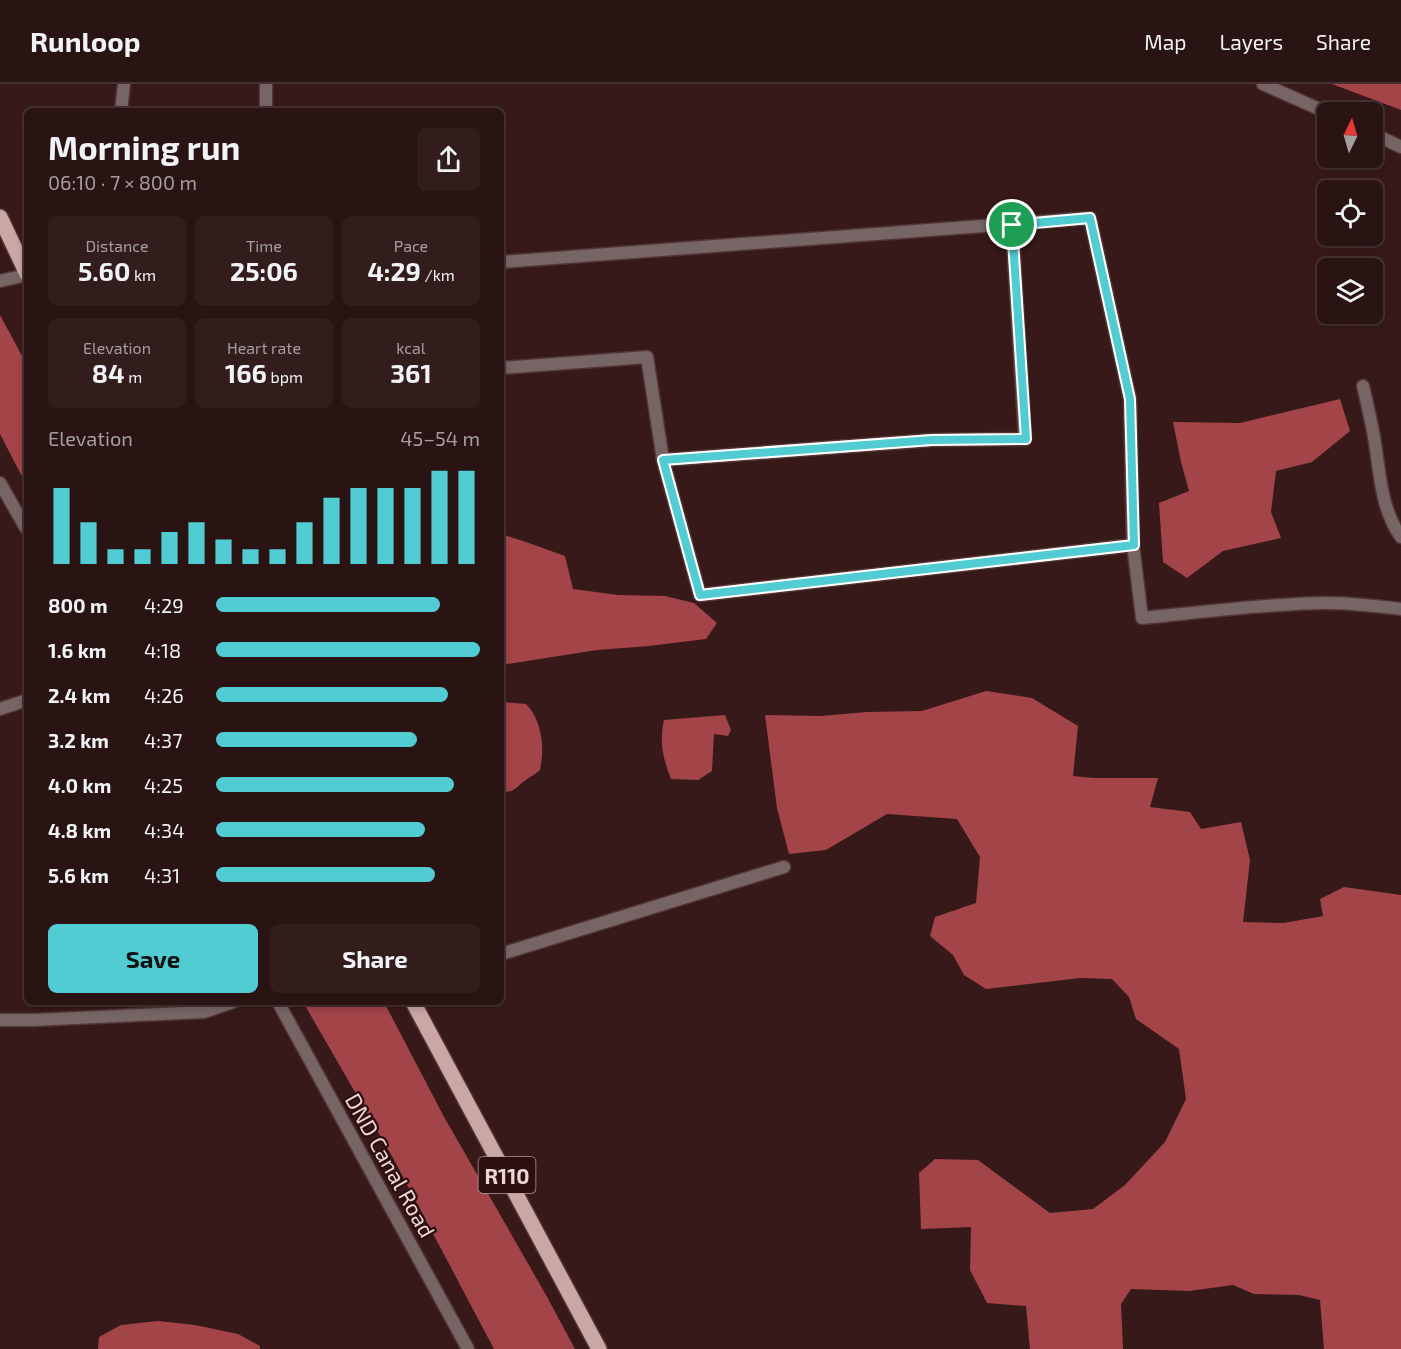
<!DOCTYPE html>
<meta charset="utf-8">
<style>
:root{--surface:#2a1313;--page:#321c1c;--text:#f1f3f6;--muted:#a59ea0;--line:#463233;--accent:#51ccd3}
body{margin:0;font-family:"Exo 2",sans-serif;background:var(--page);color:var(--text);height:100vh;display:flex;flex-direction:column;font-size:22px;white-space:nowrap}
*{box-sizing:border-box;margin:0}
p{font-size:20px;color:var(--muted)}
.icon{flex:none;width:33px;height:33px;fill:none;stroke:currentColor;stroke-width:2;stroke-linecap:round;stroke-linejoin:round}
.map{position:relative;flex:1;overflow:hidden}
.drawer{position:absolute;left:24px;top:24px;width:480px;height:897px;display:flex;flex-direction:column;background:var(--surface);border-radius:9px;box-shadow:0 3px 9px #0003,0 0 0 2px var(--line)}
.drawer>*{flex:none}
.needle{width:39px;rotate:5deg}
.tools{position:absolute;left:1317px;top:18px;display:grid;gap:12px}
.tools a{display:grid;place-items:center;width:66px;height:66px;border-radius:9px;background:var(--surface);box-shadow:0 3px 9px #0003,0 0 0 2px var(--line);font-size:30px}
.pin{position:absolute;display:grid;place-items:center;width:51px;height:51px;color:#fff;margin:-26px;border:3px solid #fff;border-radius:50%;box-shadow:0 2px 6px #0007}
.round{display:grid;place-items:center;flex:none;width:63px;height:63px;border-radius:9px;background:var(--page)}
.headline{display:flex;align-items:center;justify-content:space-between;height:102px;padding:0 24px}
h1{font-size:33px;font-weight:700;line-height:45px}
.metrics{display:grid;grid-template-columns:repeat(3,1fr);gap:9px;height:102px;padding:6px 24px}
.metrics div{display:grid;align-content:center;border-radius:9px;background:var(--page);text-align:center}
.metrics b{font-size:26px;font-weight:700}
.metrics small{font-size:16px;font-weight:400}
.metrics p{font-size:16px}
.chart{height:168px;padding:12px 24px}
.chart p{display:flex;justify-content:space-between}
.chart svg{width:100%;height:108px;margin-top:6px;stroke:var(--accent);stroke-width:6}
.cta{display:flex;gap:12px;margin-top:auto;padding:12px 24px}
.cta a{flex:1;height:69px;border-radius:9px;background:var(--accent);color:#111;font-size:24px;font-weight:700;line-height:69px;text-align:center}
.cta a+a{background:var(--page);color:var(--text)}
ul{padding:0 24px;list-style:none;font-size:20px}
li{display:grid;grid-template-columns:96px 72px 1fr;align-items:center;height:45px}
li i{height:15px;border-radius:8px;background:var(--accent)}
header{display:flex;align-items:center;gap:36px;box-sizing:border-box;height:84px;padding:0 30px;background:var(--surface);border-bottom:2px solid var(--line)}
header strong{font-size:28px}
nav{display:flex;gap:33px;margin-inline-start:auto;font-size:21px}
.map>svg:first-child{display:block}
.water{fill:#a34448}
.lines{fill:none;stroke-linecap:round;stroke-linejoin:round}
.street-casing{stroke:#513433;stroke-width:15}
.primary-casing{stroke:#513433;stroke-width:18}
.street{stroke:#766564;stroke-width:12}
.primary{stroke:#caa6a5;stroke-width:15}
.route-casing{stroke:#fff;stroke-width:12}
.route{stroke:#51ccd3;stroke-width:8}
.labels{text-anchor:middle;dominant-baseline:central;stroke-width:4.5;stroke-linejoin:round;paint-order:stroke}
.shield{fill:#2d0f10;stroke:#b39b9b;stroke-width:1.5}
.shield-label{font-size:21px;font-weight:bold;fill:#edd7d6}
.street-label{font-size:22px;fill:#edd7d6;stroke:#2d0f10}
</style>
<header>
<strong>Runloop</strong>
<nav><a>Map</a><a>Layers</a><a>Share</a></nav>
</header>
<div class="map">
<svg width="1401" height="1265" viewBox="0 0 1401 1265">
<rect width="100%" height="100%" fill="#381919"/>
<path class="water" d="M1332,0h69v26z
M0,231l27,50v121l-27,-52z
M1340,315l10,32 -38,31 -36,9 -5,41 10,26 -58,13 -36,27 -24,-16 -4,-59 30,-12 -8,-29 -8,-40 67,1z
M501,450l25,8 39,14 8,33 45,6 47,1 29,7 23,20 -11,16 -57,7 -52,4 -96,15z
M986,607l46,7 46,28 -5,50 21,2h64l-8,29 40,5 11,17 40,-7 9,38 -7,62 41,1 39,-7 -3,-17 24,-12 57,8v454h-77l-4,-49 -21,-5 -45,-1 -21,-9 -44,6 -58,-2 -10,15 2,45h-93l-4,-43 -39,-3 -17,-33 1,-43 -50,2 -2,-56 16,-14 43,1 72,53 43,-4 32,-24 40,-43 21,-43 -7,-50 -43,-30 -7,-22 -17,-18 -32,-1 -94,11 -22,-14 -11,-20 -23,-19 5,-19 41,-14 4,-46 -23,-38 -70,-5 -61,36 -37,4 -12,-46 -12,-93 56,1 46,-4 55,-1z
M501,618l25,2c16,16 19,44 14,66 -5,5 -11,7 -17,12 -7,6 -11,12 -22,9z
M725,631l6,15 -3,6 -14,-2 -2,37 -14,9 -27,-1c-8,-21 -12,-36 -7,-59z
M303,918h81l59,113 103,180 29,54h-81l-101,-191z
M158,1237l37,4 43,9 22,12v3h-162l1,-12 22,-12z"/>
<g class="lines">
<g class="street-casing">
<path id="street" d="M266,0v27
M1263,0l65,29
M121,27l3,-27
M1372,49l29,14
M501,178l589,-44 40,181 3,146 9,73c61,-6 123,-14 185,-15 25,0 49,3 74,6
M0,197l27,-6
M501,284l146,-11 16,103 269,-20 93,-1 -13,-214
M1363,302c4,17 8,34 11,51 6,34 6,71 27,100
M663,376l37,135 433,-50
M0,399l27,47
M0,625l27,-9
M501,870l283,-87
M278,918l190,347
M0,936h33l171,-8 29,-10"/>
</g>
<g class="primary-casing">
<path id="primary" d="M0,133l27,57
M413,918l186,347"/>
</g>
<use href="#street" class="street"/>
<use href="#primary" class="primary"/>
</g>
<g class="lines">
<g class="route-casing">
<path id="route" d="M1090,134l40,181 4,146 -434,50 -37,-135 269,-20 94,-1 -14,-214z"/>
</g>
<use href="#route" class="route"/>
</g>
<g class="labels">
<rect class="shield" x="478.5" y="1073" width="57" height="36" rx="4.5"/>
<g class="shield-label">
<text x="507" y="1091">R110</text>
</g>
<g class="street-label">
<text transform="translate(391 1081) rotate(61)">DND Canal Road</text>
</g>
</g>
</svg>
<div class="tools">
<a><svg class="needle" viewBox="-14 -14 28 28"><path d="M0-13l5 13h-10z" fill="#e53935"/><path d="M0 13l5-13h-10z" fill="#a59ea0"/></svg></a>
<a><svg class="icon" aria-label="locate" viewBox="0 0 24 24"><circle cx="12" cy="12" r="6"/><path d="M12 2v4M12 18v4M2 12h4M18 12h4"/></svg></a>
<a><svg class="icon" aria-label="layers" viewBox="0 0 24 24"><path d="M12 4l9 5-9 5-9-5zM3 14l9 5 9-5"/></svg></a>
</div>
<div class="pin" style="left:1012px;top:141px;background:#1e9e55"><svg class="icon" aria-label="arrive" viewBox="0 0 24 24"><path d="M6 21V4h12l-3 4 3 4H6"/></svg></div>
<section class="drawer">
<div class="headline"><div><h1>Morning run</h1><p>06:10 · 7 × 800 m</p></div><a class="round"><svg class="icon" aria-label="share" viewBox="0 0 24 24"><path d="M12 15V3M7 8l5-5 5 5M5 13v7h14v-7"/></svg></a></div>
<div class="metrics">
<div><p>Distance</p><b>5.60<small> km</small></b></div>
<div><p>Time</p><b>25:06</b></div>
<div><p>Pace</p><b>4:29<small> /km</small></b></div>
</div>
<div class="metrics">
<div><p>Elevation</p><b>84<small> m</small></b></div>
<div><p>Heart rate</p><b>166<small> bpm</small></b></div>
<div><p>kcal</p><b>361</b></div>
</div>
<div class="chart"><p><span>Elevation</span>45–54 m</p>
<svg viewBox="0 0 160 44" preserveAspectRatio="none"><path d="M5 44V13M15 44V27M25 44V38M35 44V38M45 44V31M55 44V27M65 44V34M75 44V38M85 44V38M95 44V27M105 44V17M115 44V13M125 44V13M135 44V13M145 44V6M155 44V6"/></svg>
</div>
<ul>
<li><b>800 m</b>4:29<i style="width:85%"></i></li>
<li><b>1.6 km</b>4:18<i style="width:100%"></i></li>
<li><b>2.4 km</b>4:26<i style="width:88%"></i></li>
<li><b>3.2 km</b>4:37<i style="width:76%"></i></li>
<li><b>4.0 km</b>4:25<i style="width:90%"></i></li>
<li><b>4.8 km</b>4:34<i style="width:79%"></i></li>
<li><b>5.6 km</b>4:31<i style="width:83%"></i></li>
</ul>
<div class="cta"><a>Save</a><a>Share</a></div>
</section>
</div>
